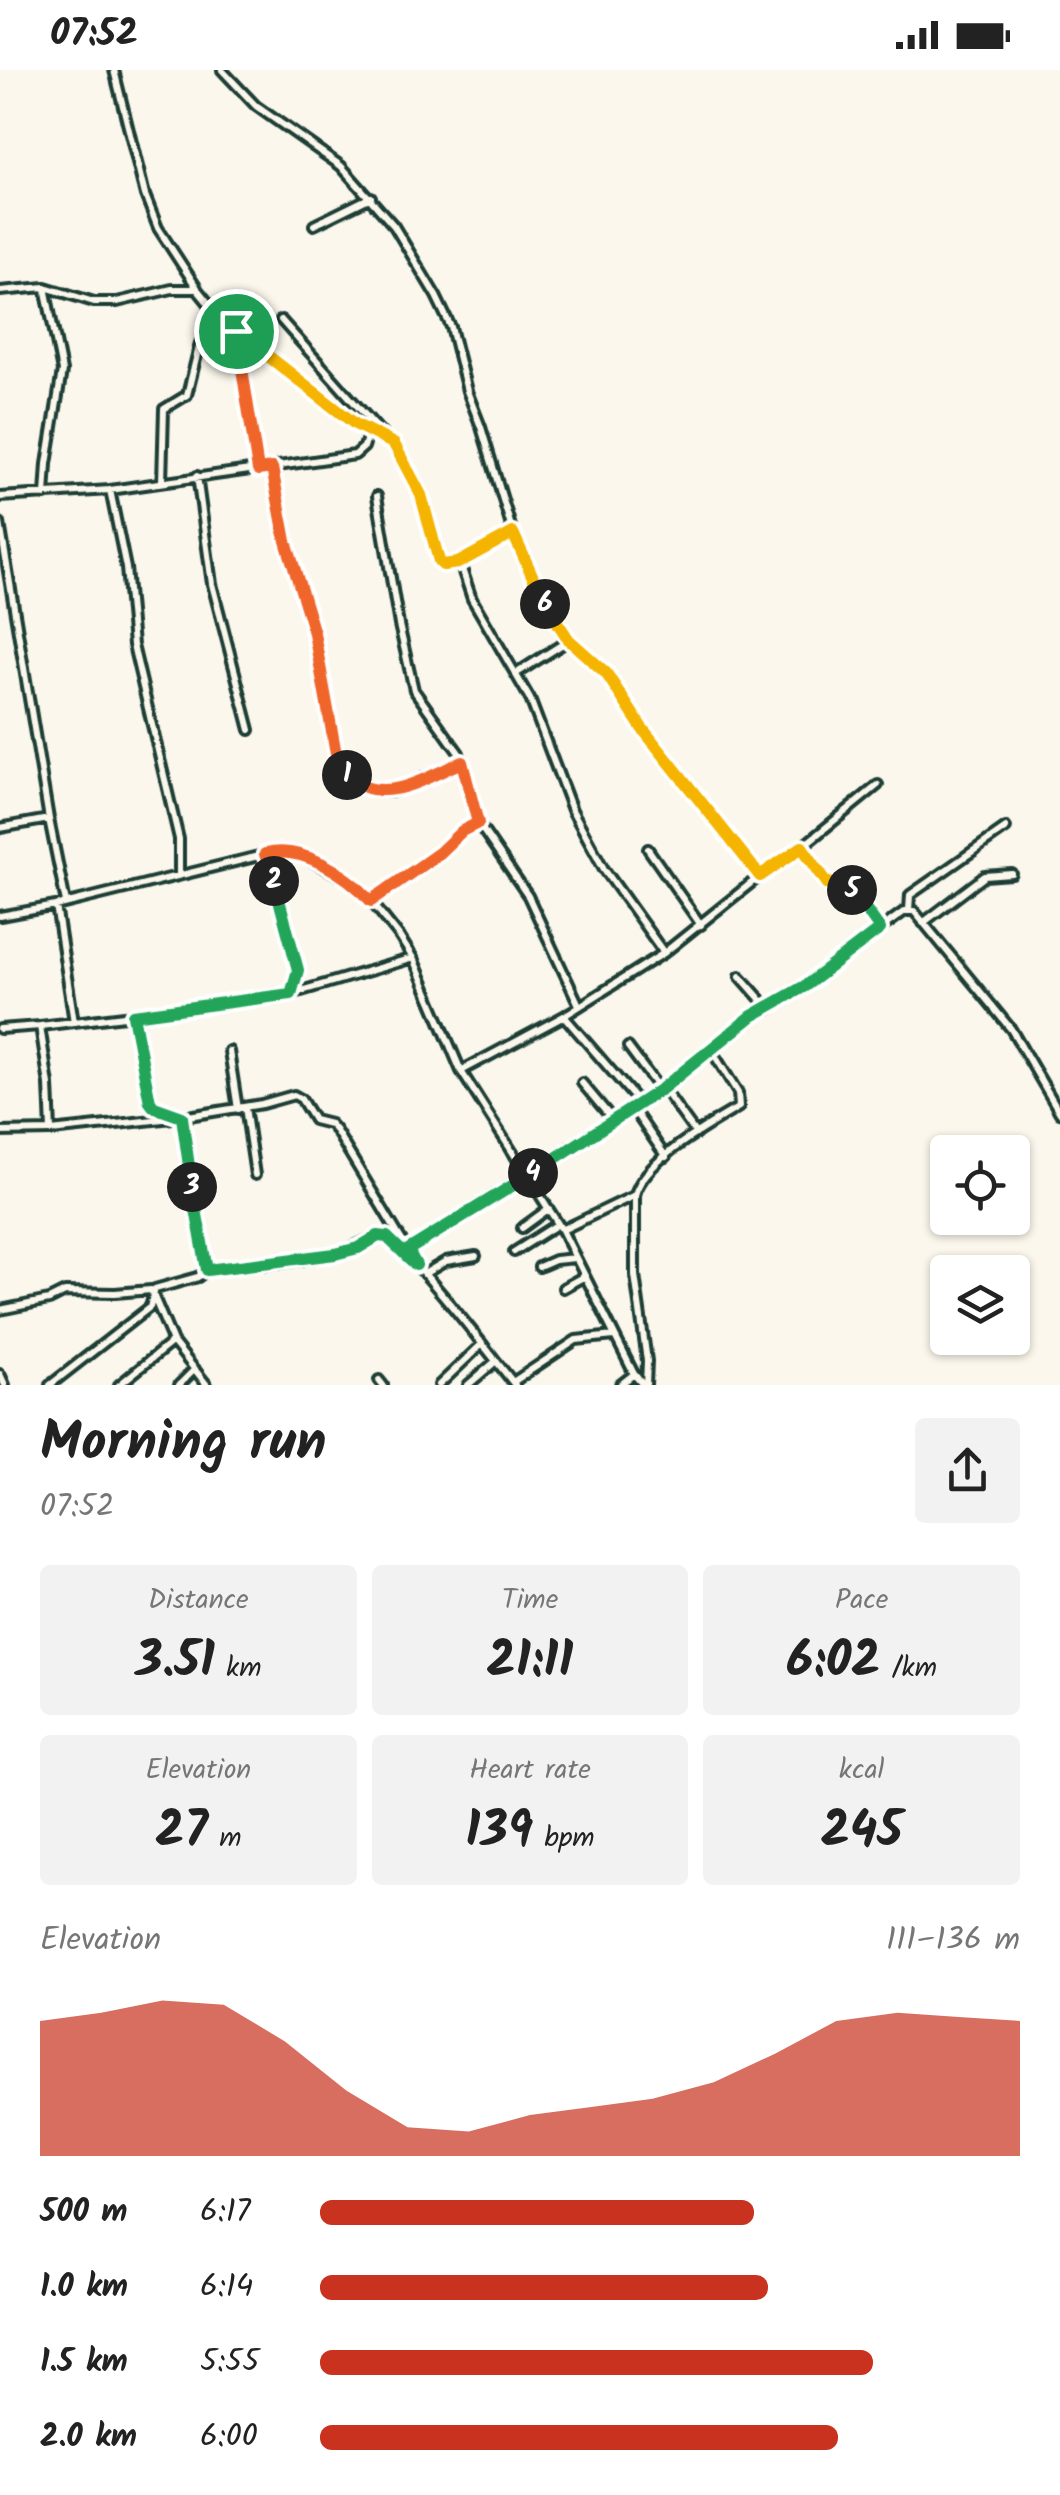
<!DOCTYPE html>
<meta charset="utf-8">
<style>
:root{--surface:#fff;--page:#f2f2f2;--text:#222;--muted:#767676;--accent:#c8321e}
body{margin:0;font-family:Kalam,sans-serif;background:var(--page);color:var(--text);height:100vh;display:flex;flex-direction:column;font-size:38px;white-space:nowrap}
*{box-sizing:border-box;margin:0}
p{font-size:32px;color:var(--muted)}
.icon{flex:none;width:55px;height:55px;fill:none;stroke:currentColor;stroke-width:2;stroke-linecap:round;stroke-linejoin:round}
.map{position:relative;height:1315px;overflow:hidden}
.side{display:flex;flex-direction:column;background:var(--surface);flex:1}
.side>*{flex:none}
.fabs{position:absolute;left:930px;top:1065px;display:grid;gap:20px}
.fabs a{display:grid;place-items:center;width:100px;height:100px;border-radius:10px;background:var(--surface);box-shadow:0 2px 8px #0004;font-size:50px}
.pin{position:absolute;display:grid;place-items:center;width:85px;height:85px;color:#fff;margin:-42px;border:5px solid #fff;border-radius:50%;box-shadow:0 2px 10px #0007}
.km{position:absolute;width:50px;height:50px;margin:-25px;border-radius:50%;background:#222;color:#fff;font-size:28px;line-height:50px;text-align:center}
.round{display:grid;place-items:center;flex:none;width:105px;height:105px;border-radius:10px;background:var(--page)}
.head{display:flex;align-items:center;justify-content:space-between;height:170px;padding:0 40px}
h1{font-size:55px;font-weight:700;line-height:75px}
.metrics{display:grid;grid-template-columns:repeat(3,1fr);gap:15px;height:170px;padding:10px 40px}
.metrics div{display:grid;align-content:center;border-radius:10px;background:var(--page);text-align:center}
.metrics b{font-size:50px;font-weight:700}
.metrics small{font-size:28px;font-weight:400}
.metrics p{font-size:28px}
.chart{height:280px;padding:20px 40px}
.chart p{display:flex;justify-content:space-between}
.chart svg{width:100%;height:180px;margin-top:10px;fill:var(--accent);opacity:.7}
ul{padding:0 40px;list-style:none;font-size:32px}
li{display:grid;grid-template-columns:160px 120px 1fr;align-items:center;height:75px}
li i{height:25px;border-radius:12px;background:var(--accent)}
.status{display:flex;justify-content:space-between;align-items:center;height:70px;padding:0 50px;background:var(--surface);direction:ltr}
.status svg{height:28px;fill:currentColor}
.map>svg:first-child{display:block}
.lines{fill:none;stroke-linecap:round;stroke-linejoin:round}
.minor-casing{stroke:#1f3d34;stroke-width:14}
.minor{stroke:#fbf7ec;stroke-width:6}
.split-1-casing{stroke:#fff;stroke-width:20}
.split-2-casing{stroke:#fff;stroke-width:20}
.split-3-casing{stroke:#fff;stroke-width:20}
.split-4-casing{stroke:#fff;stroke-width:20}
.split-5-casing{stroke:#fff;stroke-width:20}
.split-6-casing{stroke:#fff;stroke-width:20}
.split-7-casing{stroke:#fff;stroke-width:20}
.split-1{stroke:#f0652b;stroke-width:12}
.split-2{stroke:#f0652b;stroke-width:12}
.split-3{stroke:#22a559;stroke-width:12}
.split-4{stroke:#22a559;stroke-width:12}
.split-5{stroke:#22a559;stroke-width:12}
.split-6{stroke:#f5b400;stroke-width:12}
.split-7{stroke:#f5b400;stroke-width:12}
</style>
<div class="status"><b>07:52</b><svg viewBox="0 0 49 12"><path d="M0 12V9h3v3zM5 12V6h3v6zM10 12V3h3v9zM15 12V0h3v12zM26 1h20v11H26zM47 4h2v5h-2z"/></svg></div>
<div class="map">
<svg width="1060" height="1315" viewBox="0 0 1060 1315">
<rect width="100%" height="100%" fill="#fbf7ec"/>
<filter id="ink" filterUnits="userSpaceOnUse"><feTurbulence type="fractalNoise" baseFrequency=".01" numOctaves="2"/><feDisplacementMap in="SourceGraphic" scale="20" xChannelSelector="R" yChannelSelector="G"/><feConvolveMatrix kernelMatrix="1 2 1 2 8 2 1 2 1" color-interpolation-filters="sRGB"/></filter>
<g filter="url(#ink)">
<g class="lines">
<g class="minor-casing">
<path id="minor" d="M114,0l31,125 13,33 39,60
M222,0l34,36 85,60 53,60 42,70 15,31 16,64 14,36 32,106 34,75 22,32 37,33 36,55 119,148 41,-29 26,37h20l32,45 25,-18h9l97,118 49,84
M314,155l57,-28
M45,217l17,84 -15,93 -2,31
M0,221l45,-4 49,15h23l55,-13h25l31,38 17,10 110,87 39,20 27,51 18,66 4,4 18,1 11,33 58,100 42,111 32,59 60,84
M281,250l102,115
M236,262l22,137
M272,398l14,73 28,92 22,121 13,24 29,13 13,1 71,-31
M197,406l15,108 38,146
M162,412l2,-73 23,-14 13,-52 28,-16
M110,420l16,78 7,77 46,194v36
M377,426l22,129 15,65 45,63 19,70 50,73 51,109
M0,427l110,-7 245,-35 9,-8 5,-16
M0,453l49,296
M459,493l54,-30
M517,603l52,-33
M0,758l49,-9 17,84
M802,777l76,-62
M648,779l53,76
M265,784l32,116 -5,22
M371,831l68,-48 23,-22 16,-8
M56,836l18,116
M909,840l1,-15 96,-67
M0,846l56,-10 223,-55 16,1 51,27 21,17 32,40 14,22 48,113 101,159 72,144 9,11
M923,853l62,-47 27,-2
M740,906l29,33
M133,945l158,-21 122,-36
M564,946l76,88
M0,959l40,-3
M628,977l32,43
M229,981l9,58
M461,1001l103,-55 100,-63 96,-77
M582,1013l31,37
M245,1037l10,68
M633,1039l33,48
M51,1061l-2,-46 -9,-59 93,-11 16,86 5,6 28,10 25,153
M0,1062l51,-1 131,-14 80,-13 32,-9 7,4 13,21 16,4 6,7 77,128
M696,1064l-33,-46 90,-72 52,-30 75,-57
M522,1158l26,-19
M562,1160l73,-35
M408,1180l255,-162
M514,1182l44,-28
M539,1197l16,-7 20,-2
M424,1204l22,-13 30,-5
M563,1218l20,-11
M0,1240l49,-10 16,-8 50,1 36,-3 22,52 34,43
M0,1304l5,11
M379,1310l4,5
M513,1312l63,-42 38,-4
M50,1315l100,-78 5,-18 43,-12 9,-7c43,-5 89,-6 131,-17 13,-3 30,-16 43,-17 20,0 116,127 134,149
M119,1315l53,-43
M179,1315l16,-16
M439,1315l43,-41
M468,1315l28,-24
M620,1315l14,-11
M646,1315l1,-24 -12,-86v-80c8,-34 74,-70 104,-88l-1,-14 -26,-42"/>
</g>
<use href="#minor" class="minor"/>
</g>
</g>
<g class="lines" filter="url(#ink)">
<g class="split-1-casing">
<path id="split-1" d="M236,261l22,139 14,-2 14,73 28,92 22,121 11,21"/>
</g>
<g class="split-2-casing">
<path id="split-2" d="M274,811l-9,-27c37,-9 81,19 106,47l68,-48 23,-22 16,-8 -16,-61c-36,15 -81,47 -115,13"/>
</g>
<g class="split-3-casing">
<path id="split-3" d="M192,1117l-10,-70 -28,-10 -4,-5 -17,-87 158,-21 7,-24 -24,-89"/>
</g>
<g class="split-4-casing">
<path id="split-4" d="M192,1117l15,83 128,-16 23,-6 20,-12 9,1 29,28 -8,-15 125,-77"/>
</g>
<g class="split-5-casing">
<path id="split-5" d="M533,1103l130,-85 89,-72 53,-30 75,-57 -28,-39"/>
</g>
<g class="split-6-casing">
<path id="split-6" d="M545,534l24,36 37,33 36,55 118,148 42,-29 26,37 18,-2 6,8"/>
</g>
<g class="split-7-casing">
<path id="split-7" d="M236,261l119,93 39,20 27,51 18,66 4,4 15,-2 55,-30 32,71"/>
</g>
<use href="#split-1" class="split-1"/>
<use href="#split-2" class="split-2"/>
<use href="#split-3" class="split-3"/>
<use href="#split-4" class="split-4"/>
<use href="#split-5" class="split-5"/>
<use href="#split-6" class="split-6"/>
<use href="#split-7" class="split-7"/>
</g>
</svg>
<div class="fabs">
<a><svg class="icon" aria-label="locate" viewBox="0 0 24 24"><circle cx="12" cy="12" r="6"/><path d="M12 2v4M12 18v4M2 12h4M18 12h4"/></svg></a>
<a><svg class="icon" aria-label="layers" viewBox="0 0 24 24"><path d="M12 4l9 5-9 5-9-5zM3 14l9 5 9-5"/></svg></a>
</div>
<div class="pin" style="left:236px;top:261px;background:#1e9e55"><svg class="icon" aria-label="arrive" viewBox="0 0 24 24"><path d="M6 21V4h12l-3 4 3 4H6"/></svg></div>
<b class="km" style="left:347px;top:705px">1</b>
<b class="km" style="left:274px;top:811px">2</b>
<b class="km" style="left:192px;top:1117px">3</b>
<b class="km" style="left:533px;top:1103px">4</b>
<b class="km" style="left:852px;top:820px">5</b>
<b class="km" style="left:545px;top:534px">6</b>
</div>
<section class="side">
<div class="head"><div><h1>Morning run</h1><p>07:52</p></div><a class="round"><svg class="icon" aria-label="share" viewBox="0 0 24 24"><path d="M12 15V3M7 8l5-5 5 5M5 13v7h14v-7"/></svg></a></div>
<div class="metrics">
<div><p>Distance</p><b>3.51<small> km</small></b></div>
<div><p>Time</p><b>21:11</b></div>
<div><p>Pace</p><b>6:02<small> /km</small></b></div>
</div>
<div class="metrics">
<div><p>Elevation</p><b>27<small> m</small></b></div>
<div><p>Heart rate</p><b>139<small> bpm</small></b></div>
<div><p>kcal</p><b>245</b></div>
</div>
<div class="chart"><p><span>Elevation</span>111–136 m</p>
<svg viewBox="0 0 160 44" preserveAspectRatio="none"><path d="M0 44V11L10 9L20 6L30 7L40 16L50 28L60 37L70 38L80 34L90 32L100 30L110 26L120 19L130 11L140 9L150 10L160 11V44z"/></svg>
</div>
<ul>
<li><b>500 m</b>6:17<i style="width:62%"></i></li>
<li><b>1.0 km</b>6:14<i style="width:64%"></i></li>
<li><b>1.5 km</b>5:55<i style="width:79%"></i></li>
<li><b>2.0 km</b>6:00<i style="width:74%"></i></li>
</ul>
</section>
